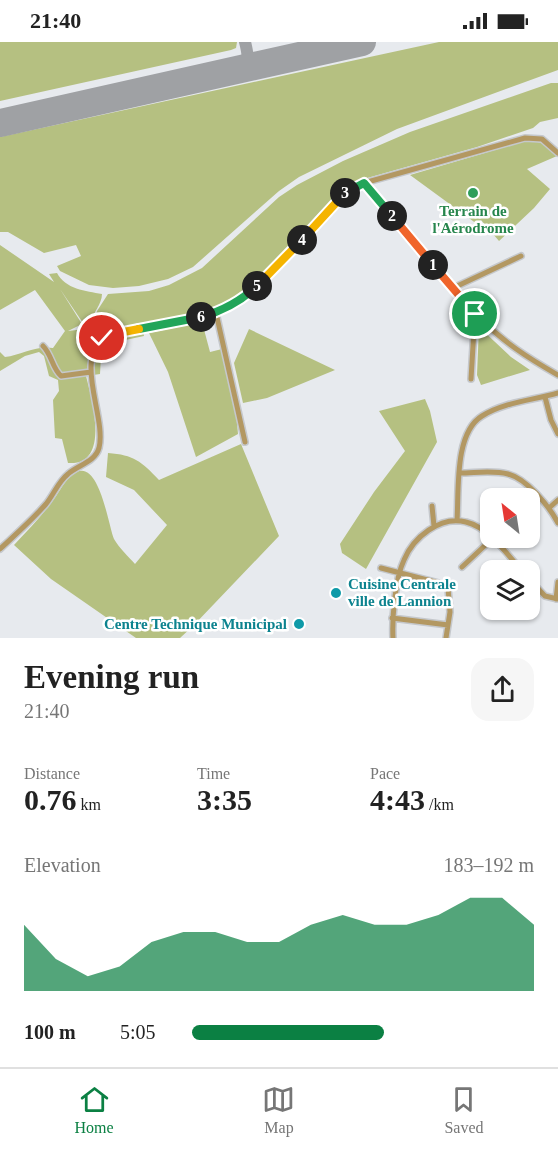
<!DOCTYPE html>
<meta charset="utf-8">
<style>
:root{--surface:#fff;--page:#f6f6f6;--text:#222;--muted:#767676;--line:#e0e0e0;--accent:#0b8043}
body{margin:0;font-family:"Times New Roman",serif;background:var(--page);color:var(--text);height:100vh;display:flex;flex-direction:column;font-size:22px;white-space:nowrap}
*{box-sizing:border-box;margin:0}
p{font-size:20px;color:var(--muted)}
.icon{flex:none;width:33px;height:33px;fill:none;stroke:currentColor;stroke-width:2;stroke-linecap:round;stroke-linejoin:round}
.map{position:relative;height:596px;overflow:hidden}
.drawer{display:flex;flex-direction:column;background:var(--surface);flex:1}
.drawer>*{flex:none}
.needle{width:39px;rotate:330deg}
.controls{position:absolute;left:480px;top:446px;display:grid;gap:12px}
.controls a{display:grid;place-items:center;width:60px;height:60px;border-radius:12px;background:var(--surface);box-shadow:0 2px 4px #0004;font-size:30px}
.pin{position:absolute;display:grid;place-items:center;width:51px;height:51px;color:#fff;margin:-26px;border:3px solid #fff;border-radius:50%;box-shadow:0 2px 6px #0007}
.km{position:absolute;width:30px;height:30px;margin:-15px;border-radius:50%;background:#222;color:#fff;font-size:16px;line-height:30px;text-align:center}
.round{display:grid;place-items:center;flex:none;width:63px;height:63px;border-radius:18px;background:var(--page)}
.summary{display:flex;align-items:center;justify-content:space-between;height:102px;padding:0 24px}
h1{font-size:33px;font-weight:700;line-height:45px}
.figures{display:grid;grid-template-columns:repeat(3,1fr);gap:9px;height:102px;padding:6px 24px}
.figures div{display:grid;align-content:center}
.figures b{font-size:30px;font-weight:700}
.figures small{font-size:16px;font-weight:400}
.figures p{font-size:16px}
.chart{height:168px;padding:12px 24px}
.chart p{display:flex;justify-content:space-between}
.chart svg{width:100%;height:108px;margin-top:6px;fill:var(--accent);opacity:.7}
ul{padding:0 24px;list-style:none;font-size:20px}
li{display:grid;grid-template-columns:96px 72px 1fr;align-items:center;height:45px}
li i{height:15px;border-radius:8px;background:var(--accent)}
.status{display:flex;justify-content:space-between;align-items:center;height:42px;padding:0 30px;background:var(--surface);direction:ltr}
.status svg{height:16px;fill:currentColor}
.tab-bar{display:flex;justify-content:space-around;align-items:center;height:84px;border-top:2px solid var(--line);background:var(--surface);font-size:16px;color:var(--muted)}
.tab-bar a{display:grid;justify-items:center;gap:3px}
.tab-bar .current{color:var(--accent)}
.map>svg:first-child{display:block}
.green{fill:#b5c081}
.lines{fill:none;stroke-linecap:round;stroke-linejoin:round}
.taxiway{stroke:#9fa1a4;stroke-width:12}
.runway{stroke:#9fa1a4;stroke-width:28}
.street-casing{stroke:#c5c8cc;stroke-width:8}
.street{stroke:#b39862;stroke-width:5}
.split-1-casing{stroke:#fff;stroke-width:12}
.split-2-casing{stroke:#fff;stroke-width:12}
.split-3-casing{stroke:#fff;stroke-width:12}
.split-4-casing{stroke:#fff;stroke-width:12}
.split-5-casing{stroke:#fff;stroke-width:12}
.split-6-casing{stroke:#fff;stroke-width:12}
.split-7-casing{stroke:#fff;stroke-width:12}
.split-8-casing{stroke:#fff;stroke-width:12}
.split-1{stroke:#f0652b;stroke-width:8}
.split-2{stroke:#f0652b;stroke-width:8}
.split-3{stroke:#22a559;stroke-width:8}
.split-4{stroke:#f5b400;stroke-width:8}
.split-5{stroke:#f5b400;stroke-width:8}
.split-6{stroke:#22a559;stroke-width:8}
.split-7{stroke:#22a559;stroke-width:8}
.split-8{stroke:#f5b400;stroke-width:8}
.leisure-dot{fill:#2e9e5b;stroke:#fff;stroke-width:2}
.culture-dot{fill:#0f9aa8;stroke:#fff;stroke-width:2}
.labels{text-anchor:middle;dominant-baseline:central;stroke-width:5;stroke-linejoin:round;paint-order:stroke}
.leisure-label{font-size:15px;font-weight:bold;fill:#27864d;stroke:#fff}
.culture-label{font-size:15px;font-weight:bold;fill:#0d838f;stroke:#fff;text-anchor:start}
</style>
<div class="status"><b>21:40</b><svg viewBox="0 0 49 12"><path d="M0 12V9h3v3zM5 12V6h3v6zM10 12V3h3v9zM15 12V0h3v12zM26 1h20v11H26zM47 4h2v5h-2z"/></svg></div>
<div class="map">
<svg width="558" height="596" viewBox="0 0 558 596">
<rect width="100%" height="100%" fill="#e7eaee"/>
<path class="green" d="M0,0h237l-1,6 -5,2 -231,51z
M439,0h119v28l-161,59 -98,48 -20,14 -86,76 -25,12 -29,7 -26,2 -24,-3 -29,-14 -3,-5 24,-10 -5,-11 -32,8 -36,-21h-8v-95z
M551,41h7v35l-18,4 -7,6 -56,19 -124,35 -10,7c-32,34 -85,104 -128,120 -18,7 -38,10 -58,13 -25,4 -39,8 -64,3l4,-14 11,-17 41,-3 20,-6 33,-17 77,-71 18,-12 46,-24 67,-29z
M533,99l9,2 15,13 -30,13 23,20 -16,19 -35,33 -18,-21 -4,4 -67,-49 112,-33z
M0,203l54,37 -5,-8 8,-1c8,16 29,18 45,21 0,10 -9,19 -12,29h-7l-23,-34 22,35 -14,7 17,-2 10,9 48,-7 1,5 -28,6 -15,14 -1,18 -14,2c6,24 25,90 -18,87l-6,-24 -7,-1 -2,-38 6,-9 -1,-11 -9,-4 -5,-20 -5,-4 -14,4 -25,15v-19l5,5c16,-2 32,-12 48,-9l12,-17 -30,-41 -35,20z
M202,280l8,30 12,-3 14,63 2,22 -42,23 -28,-85 -19,-39z
M479,285l32,30 19,13 -49,15 -4,-10z
M249,287l86,41 -68,28 -24,5 -9,-40z
M425,357l5,12 7,31 -71,127 -24,-16 -2,-9 34,-52 31,-41 -26,-40z
M241,402l38,92 -86,90 -13,12h-44l-85,-59 -37,-34c13,-14 26,-27 37,-42 7,-8 11,-19 19,-26 28,-28 38,48 44,62 5,9 15,18 21,25l32,-39 -33,-35 -28,-13 2,-24c26,2 33,8 51,27z"/>
<g class="lines">
<path class="taxiway" d="M248,13l7,8 8,1
M237,28c14,-6 11,-16 8,-28"/>
<path class="runway" d="M0,81l362,-81"/>
<g class="street-casing">
<path id="street" d="M364,141l115,134c24,25 49,41 79,58
M453,246l68,-32
M216,271l29,129
M43,304c9,9 9,22 18,30l30,-4
M471,337l4,-66
M545,355l6,23 7,14
M460,431c15,0 33,-3 48,1 19,5 41,32 50,49
M432,464l2,20
M549,466l9,-8
M457,479c2,-30 -3,-88 25,-105 22,-14 52,-16 76,-23
M0,507c16,-15 32,-29 46,-45 8,-10 12,-22 22,-30 10,-9 27,-12 31,-26 8,-32 -28,-92 9,-113 48,-9 100,-11 140,-41 42,-32 69,-88 116,-111l161,-45 17,1 16,14
M462,525l32,-30
M381,526l62,16 5,4 2,24 -4,26
M530,538l15,16 13,3
M556,557l2,-17
M392,576l56,7
M393,596c-1,-20 2,-59 11,-78 9,-22 36,-45 62,-38 22,5 41,32 55,48"/>
</g>
<use href="#street" class="street"/>
</g>
<g class="lines">
<g class="split-1-casing">
<path id="split-1" d="M433,223l42,49"/>
</g>
<g class="split-2-casing">
<path id="split-2" d="M392,174l41,49"/>
</g>
<g class="split-3-casing">
<path id="split-3" d="M345,151l19,-10 28,33"/>
</g>
<g class="split-4-casing">
<path id="split-4" d="M302,198l43,-47"/>
</g>
<g class="split-5-casing">
<path id="split-5" d="M257,244l45,-46"/>
</g>
<g class="split-6-casing">
<path id="split-6" d="M201,275c22,-6 40,-16 56,-31"/>
</g>
<g class="split-7-casing">
<path id="split-7" d="M139,287l62,-12"/>
</g>
<g class="split-8-casing">
<path id="split-8" d="M102,296l6,-3 31,-6"/>
</g>
<use href="#split-1" class="split-1"/>
<use href="#split-2" class="split-2"/>
<use href="#split-3" class="split-3"/>
<use href="#split-4" class="split-4"/>
<use href="#split-5" class="split-5"/>
<use href="#split-6" class="split-6"/>
<use href="#split-7" class="split-7"/>
<use href="#split-8" class="split-8"/>
</g>
<circle class="leisure-dot" cx="473" cy="151" r="6"/>
<g class="culture-dot">
<circle cx="336" cy="551" r="6"/>
<circle cx="299" cy="582" r="6"/>
</g>
<g class="labels">
<g class="leisure-label">
<text x="473" y="169">Terrain de<tspan x="473" dy="17">l'Aérodrome</tspan></text>
</g>
<g class="culture-label">
<text x="348" y="542">Cuisine Centrale<tspan x="348" dy="17">ville de Lannion</tspan></text>
<text x="287" y="582" text-anchor="end">Centre Technique Municipal</text>
</g>
</g>
</svg>
<div class="controls">
<a><svg class="needle" viewBox="-14 -14 28 28"><path d="M0-13l5 13h-10z" fill="#e53935"/><path d="M0 13l5-13h-10z" fill="#767676"/></svg></a>
<a><svg class="icon" aria-label="layers" viewBox="0 0 24 24"><path d="M12 4l9 5-9 5-9-5zM3 14l9 5 9-5"/></svg></a>
</div>
<div class="pin" style="left:475px;top:272px;background:#1e9e55"><svg class="icon" aria-label="arrive" viewBox="0 0 24 24"><path d="M6 21V4h12l-3 4 3 4H6"/></svg></div>
<div class="pin" style="left:102px;top:296px;background:#d93025"><svg class="icon" aria-label="check" viewBox="0 0 24 24"><path d="M5 12l5 5 9-10"/></svg></div>
<b class="km" style="left:433px;top:223px">1</b>
<b class="km" style="left:392px;top:174px">2</b>
<b class="km" style="left:345px;top:151px">3</b>
<b class="km" style="left:302px;top:198px">4</b>
<b class="km" style="left:257px;top:244px">5</b>
<b class="km" style="left:201px;top:275px">6</b>
</div>
<section class="drawer">
<div class="summary"><div><h1>Evening run</h1><p>21:40</p></div><a class="round"><svg class="icon" aria-label="share" viewBox="0 0 24 24"><path d="M12 15V3M7 8l5-5 5 5M5 13v7h14v-7"/></svg></a></div>
<div class="figures">
<div><p>Distance</p><b>0.76<small> km</small></b></div>
<div><p>Time</p><b>3:35</b></div>
<div><p>Pace</p><b>4:43<small> /km</small></b></div>
</div>
<div class="chart"><p><span>Elevation</span>183–192 m</p>
<svg viewBox="0 0 160 44" preserveAspectRatio="none"><path d="M0 44V17L10 31L20 38L30 34L40 24L50 20L60 20L70 24L80 24L90 17L100 13L110 17L120 17L130 13L140 6L150 6L160 17V44z"/></svg>
</div>
<ul>
<li><b>100 m</b>5:05<i style="width:56%"></i></li>
</ul>
</section>
<nav class="tab-bar">
<a class="current"><svg class="icon" aria-label="home" viewBox="0 0 24 24"><path d="M3 11l9-7 9 7M6 9v11h12V9"/></svg>Home</a>
<a><svg class="icon" aria-label="map" viewBox="0 0 24 24"><path d="M3 6l6-2 6 2 6-2v14l-6 2-6-2-6 2zM9 4v14M15 6v14"/></svg>Map</a>
<a><svg class="icon" aria-label="saved" viewBox="0 0 24 24"><path d="M7 4h10v16l-5-4-5 4z"/></svg>Saved</a>
</nav>
